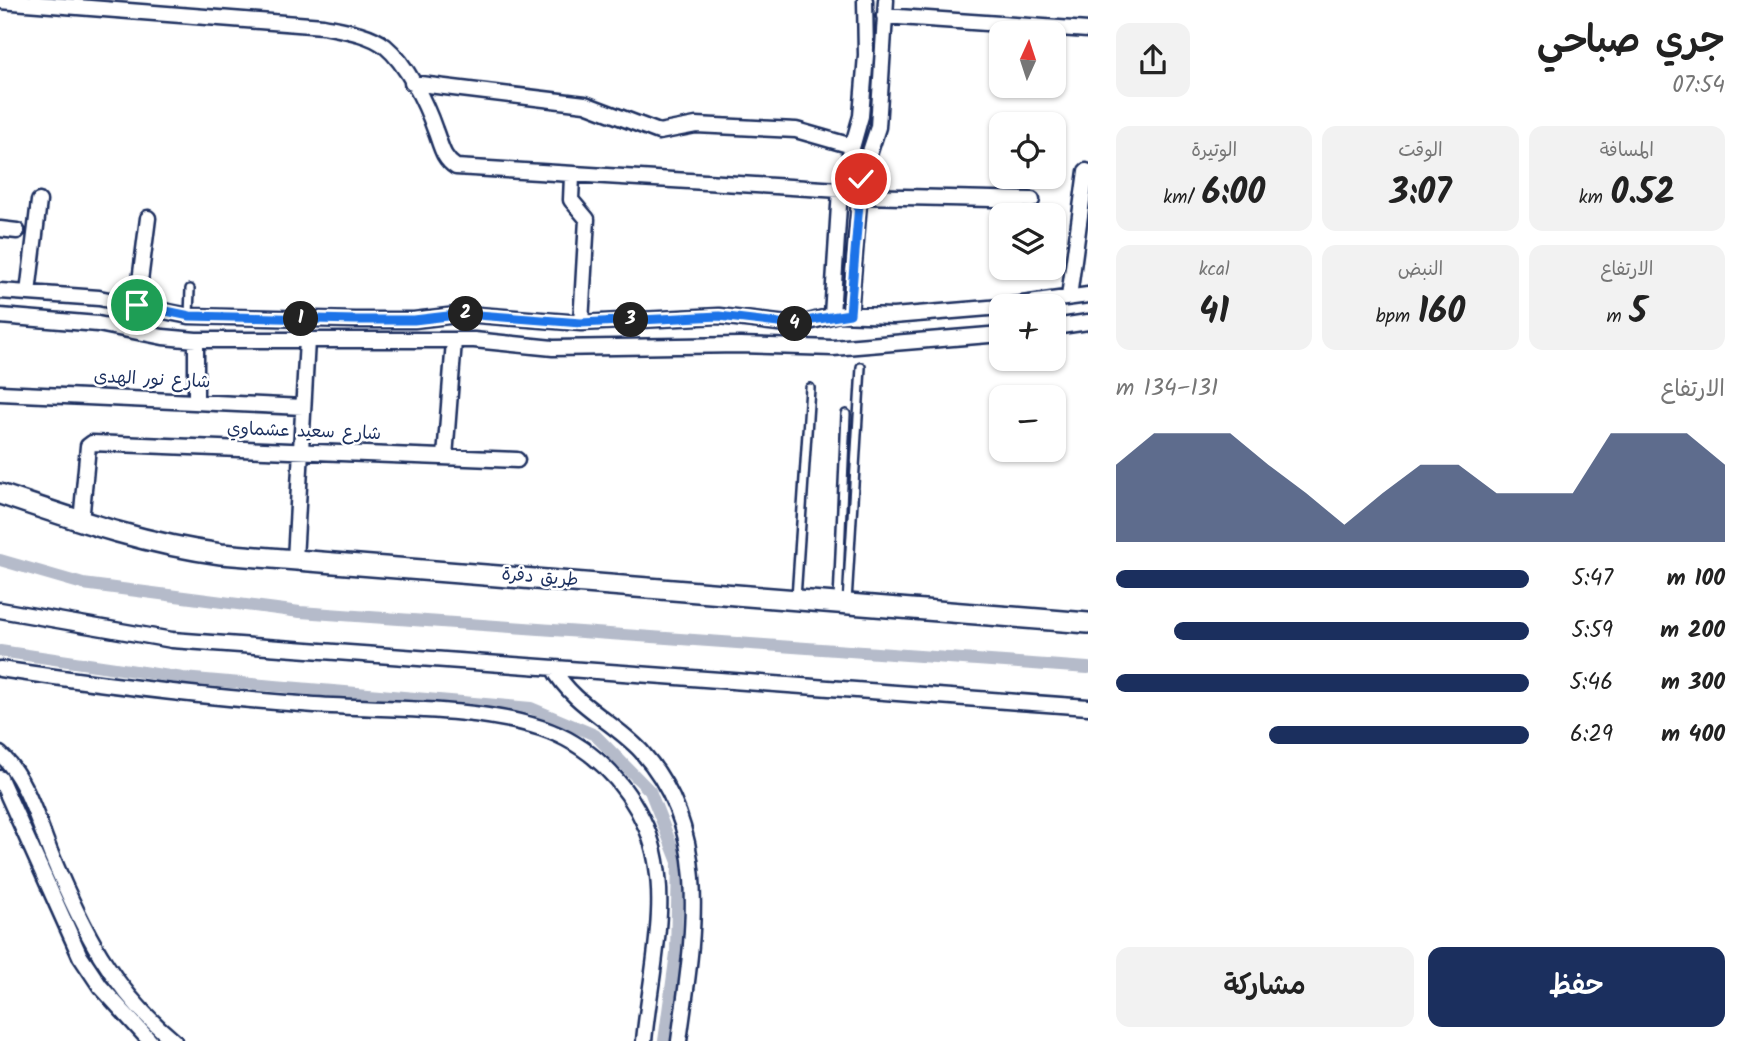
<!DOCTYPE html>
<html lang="ar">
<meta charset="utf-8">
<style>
:root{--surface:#fff;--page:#f2f2f2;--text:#222;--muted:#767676;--accent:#1b2f5e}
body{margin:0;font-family:Kalam,"Playpen Sans Arabic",sans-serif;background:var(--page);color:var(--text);direction:rtl;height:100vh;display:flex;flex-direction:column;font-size:26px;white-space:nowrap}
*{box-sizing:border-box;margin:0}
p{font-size:23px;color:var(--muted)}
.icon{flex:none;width:38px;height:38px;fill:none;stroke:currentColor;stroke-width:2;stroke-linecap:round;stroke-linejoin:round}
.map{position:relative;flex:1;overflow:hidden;direction:ltr}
.side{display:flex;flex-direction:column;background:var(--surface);width:665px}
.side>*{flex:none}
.needle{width:46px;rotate:3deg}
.buttons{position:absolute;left:989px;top:21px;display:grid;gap:14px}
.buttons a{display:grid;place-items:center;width:77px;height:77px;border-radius:14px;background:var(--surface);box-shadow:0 2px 5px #0004;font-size:35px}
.pin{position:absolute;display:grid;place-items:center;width:60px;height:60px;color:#fff;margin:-30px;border:4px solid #fff;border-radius:50%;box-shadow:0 2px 7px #0007}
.km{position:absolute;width:35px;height:35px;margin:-18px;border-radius:50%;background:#222;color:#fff;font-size:19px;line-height:35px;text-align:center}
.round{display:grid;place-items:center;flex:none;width:74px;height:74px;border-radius:14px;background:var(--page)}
.headline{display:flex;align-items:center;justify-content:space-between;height:119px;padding:0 28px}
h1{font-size:38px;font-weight:600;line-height:52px}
.metrics{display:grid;grid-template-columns:repeat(3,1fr);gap:10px;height:119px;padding:7px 28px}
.metrics div{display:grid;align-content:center;border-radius:14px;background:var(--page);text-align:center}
.metrics b{font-size:35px;font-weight:600}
.metrics small{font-size:19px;font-weight:400}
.metrics p{font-size:19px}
.chart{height:196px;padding:14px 28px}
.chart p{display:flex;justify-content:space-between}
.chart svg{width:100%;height:126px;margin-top:7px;fill:var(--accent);opacity:.7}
.primary-button{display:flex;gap:14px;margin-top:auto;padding:14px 28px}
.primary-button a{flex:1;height:80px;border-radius:14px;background:var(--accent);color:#fff;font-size:28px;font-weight:600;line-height:80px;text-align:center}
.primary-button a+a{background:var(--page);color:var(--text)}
ul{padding:0 28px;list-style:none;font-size:23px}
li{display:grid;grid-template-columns:112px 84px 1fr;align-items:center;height:52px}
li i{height:18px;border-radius:9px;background:var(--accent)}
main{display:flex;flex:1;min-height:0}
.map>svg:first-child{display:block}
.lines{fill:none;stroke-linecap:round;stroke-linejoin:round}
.canal{stroke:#b5bbca;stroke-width:12}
.service-casing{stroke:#1b2f5e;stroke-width:12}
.minor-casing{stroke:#1b2f5e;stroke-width:19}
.secondary-casing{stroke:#1b2f5e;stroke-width:24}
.service{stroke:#fff;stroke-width:7}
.minor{stroke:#fff;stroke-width:14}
.secondary{stroke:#fff;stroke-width:19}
.route-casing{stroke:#fff;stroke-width:14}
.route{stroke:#1a73e8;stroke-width:9}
.labels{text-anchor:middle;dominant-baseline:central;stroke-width:5;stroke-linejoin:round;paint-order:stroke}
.street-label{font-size:18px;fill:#1b2f5e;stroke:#fff}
</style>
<main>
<section class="side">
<div class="headline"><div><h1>جري صباحي</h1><p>07:54</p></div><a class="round"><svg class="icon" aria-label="share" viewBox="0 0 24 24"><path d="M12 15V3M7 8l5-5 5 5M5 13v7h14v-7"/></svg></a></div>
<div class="metrics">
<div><p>المسافة</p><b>0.52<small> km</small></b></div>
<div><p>الوقت</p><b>3:07</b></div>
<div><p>الوتيرة</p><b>6:00<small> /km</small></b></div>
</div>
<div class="metrics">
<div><p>الارتفاع</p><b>5<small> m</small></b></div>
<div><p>النبض</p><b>160<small> bpm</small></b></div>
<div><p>kcal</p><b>41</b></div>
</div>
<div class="chart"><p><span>الارتفاع</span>131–134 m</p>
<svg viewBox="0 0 160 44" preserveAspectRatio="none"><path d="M0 44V17L10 6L20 6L30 6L40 17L50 27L60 38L70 27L80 17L90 17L100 27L110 27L120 27L130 6L140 6L150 6L160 17V44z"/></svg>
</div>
<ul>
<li><b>100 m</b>5:47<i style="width:100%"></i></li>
<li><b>200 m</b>5:59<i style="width:86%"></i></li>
<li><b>300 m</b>5:46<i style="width:100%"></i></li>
<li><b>400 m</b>6:29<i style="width:63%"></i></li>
</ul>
<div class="primary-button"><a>حفظ</a><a>مشاركة</a></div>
</section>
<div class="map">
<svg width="1088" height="1041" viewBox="0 0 1088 1041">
<rect width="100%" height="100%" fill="#fff"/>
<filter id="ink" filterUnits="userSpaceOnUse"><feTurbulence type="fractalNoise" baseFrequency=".0143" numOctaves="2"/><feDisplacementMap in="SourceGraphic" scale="14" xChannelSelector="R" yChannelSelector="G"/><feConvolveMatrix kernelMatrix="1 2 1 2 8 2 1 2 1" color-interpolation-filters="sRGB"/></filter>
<g filter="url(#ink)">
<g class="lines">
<path class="canal" d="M0,560l83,24 217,28 788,56
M0,651l183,27 348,30 64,27 55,56 28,71 -2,91 -12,88"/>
<g class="service-casing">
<path id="service" d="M189,316l1,-27
M796,598l14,-210
M838,601l8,-187
M847,602l14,-235"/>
</g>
<g class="minor-casing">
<path id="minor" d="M0,1l323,25c20,4 45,7 62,20 22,18 41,58 50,84 6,15 7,28 21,37l384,23
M884,16l204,14
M412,83l173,21 74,28 37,-7 100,5 56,16
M572,176l-1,24 16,19 -6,104
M859,196l173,4
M0,229l17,2
M0,291l99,7 90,18 166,4h59l51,-6 116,9 138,-7 68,8 18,-1 33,-9 55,2 108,-9
M28,293l11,-92
M1069,297l17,-126
M137,305l11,-87
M1006,306l82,-11
M850,314l11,-135 17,-52 8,-127
M832,315l8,-125 21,-74 5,-61 -1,-55
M0,316l98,8 65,13 33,3h278l79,8 187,-3 93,3 168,-14
M1054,327l34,-5
M0,393l303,14
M196,401v-61
M445,457l9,-116
M81,522l7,-76 4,-3 425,17
M295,560l12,-220
M0,610l172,30 916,67
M553,668c20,37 60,53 88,83 74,82 51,191 38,290
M0,669c105,16 210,29 315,36 72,5 158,1 226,23 48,16 85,53 105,99 28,65 4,146 -2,214
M0,754c26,23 38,68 51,100 31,74 60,135 123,187
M0,778l80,178 20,30 50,55"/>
</g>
<g class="secondary-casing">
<path id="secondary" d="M0,494c74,25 144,50 221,60l867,69"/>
</g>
<use href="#service" class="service"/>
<use href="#minor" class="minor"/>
<use href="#secondary" class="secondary"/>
</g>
</g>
<g class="lines" filter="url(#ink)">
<g class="route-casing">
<path id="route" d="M137,305l53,11 165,4h59l51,-6 116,9 138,-7 68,8 63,-10 11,-135"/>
</g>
<use href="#route" class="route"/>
</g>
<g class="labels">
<g class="street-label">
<text transform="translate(152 380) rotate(3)">شارع نور الهدى</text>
<text transform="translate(304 432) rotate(2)">شارع سعيد عشماوي</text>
<text transform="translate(540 578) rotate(5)">طريق دفرة</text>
</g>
</g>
</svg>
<div class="buttons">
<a><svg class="needle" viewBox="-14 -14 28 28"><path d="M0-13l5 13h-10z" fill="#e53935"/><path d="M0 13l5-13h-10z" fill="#767676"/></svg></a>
<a><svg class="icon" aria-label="locate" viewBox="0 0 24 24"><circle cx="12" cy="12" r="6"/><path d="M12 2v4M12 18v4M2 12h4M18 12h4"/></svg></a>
<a><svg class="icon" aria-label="layers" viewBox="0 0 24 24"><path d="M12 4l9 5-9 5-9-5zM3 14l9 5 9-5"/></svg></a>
<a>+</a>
<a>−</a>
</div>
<div class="pin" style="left:137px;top:305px;background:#1e9e55"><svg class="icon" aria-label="arrive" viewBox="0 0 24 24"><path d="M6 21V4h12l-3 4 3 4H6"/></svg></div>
<div class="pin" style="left:861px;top:179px;background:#d93025"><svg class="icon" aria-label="check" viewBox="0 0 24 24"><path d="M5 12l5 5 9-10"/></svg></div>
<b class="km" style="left:301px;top:319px">1</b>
<b class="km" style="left:466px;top:314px">2</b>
<b class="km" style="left:631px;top:320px">3</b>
<b class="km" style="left:795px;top:324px">4</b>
</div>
</main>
